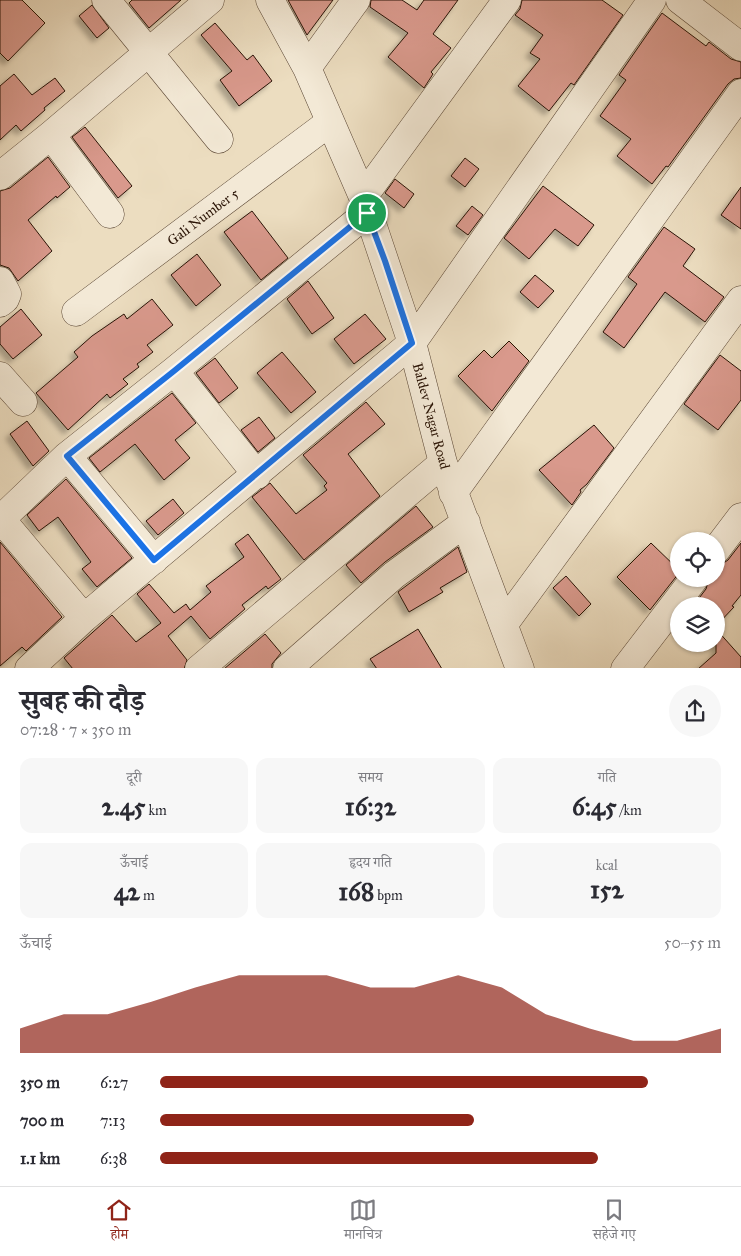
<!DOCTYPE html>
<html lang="hi">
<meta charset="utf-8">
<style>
:root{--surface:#fff;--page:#f7f7f7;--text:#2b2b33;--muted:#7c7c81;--line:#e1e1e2;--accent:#8f2418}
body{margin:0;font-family:"IM FELL Great Primer","Noto Serif Devanagari",serif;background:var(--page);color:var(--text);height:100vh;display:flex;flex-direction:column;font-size:19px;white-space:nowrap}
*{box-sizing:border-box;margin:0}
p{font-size:16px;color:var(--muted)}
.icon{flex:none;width:28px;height:28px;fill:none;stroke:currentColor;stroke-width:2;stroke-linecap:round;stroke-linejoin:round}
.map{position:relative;height:668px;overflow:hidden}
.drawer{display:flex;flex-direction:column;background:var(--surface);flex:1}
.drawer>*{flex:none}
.controls{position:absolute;left:670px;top:532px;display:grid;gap:10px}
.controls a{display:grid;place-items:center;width:55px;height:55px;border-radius:50%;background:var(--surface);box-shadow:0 1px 4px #0004;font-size:25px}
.pin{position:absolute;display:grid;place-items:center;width:42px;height:42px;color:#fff;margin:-21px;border:2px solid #fff;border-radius:50%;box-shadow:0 1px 5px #0007}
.round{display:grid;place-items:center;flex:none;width:52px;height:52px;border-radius:26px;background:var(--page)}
.overview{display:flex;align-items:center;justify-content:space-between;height:85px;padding:0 20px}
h1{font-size:28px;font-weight:700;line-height:38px}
.metrics{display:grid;grid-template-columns:repeat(3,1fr);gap:8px;height:85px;padding:5px 20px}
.metrics div{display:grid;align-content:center;border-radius:12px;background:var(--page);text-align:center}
.metrics b{font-size:25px;font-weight:700}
.metrics small{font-size:14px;font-weight:400}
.metrics p{font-size:14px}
.chart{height:140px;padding:10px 20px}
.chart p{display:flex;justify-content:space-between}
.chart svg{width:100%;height:90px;margin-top:5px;fill:var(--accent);opacity:.7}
ul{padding:0 20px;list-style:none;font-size:16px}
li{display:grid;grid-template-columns:80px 60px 1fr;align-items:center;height:38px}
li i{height:12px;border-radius:6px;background:var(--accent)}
.tabs{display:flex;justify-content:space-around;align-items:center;height:70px;border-top:1px solid var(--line);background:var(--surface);font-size:14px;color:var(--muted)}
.tabs a{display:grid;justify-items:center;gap:2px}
.tabs .on{color:var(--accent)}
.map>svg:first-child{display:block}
.building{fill:#d9998c;stroke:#291305;filter:url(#shadow)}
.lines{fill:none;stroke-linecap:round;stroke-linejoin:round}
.minor-casing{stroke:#5a4634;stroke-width:29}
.minor{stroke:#f3e9d6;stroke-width:28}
.route-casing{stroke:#fff;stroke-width:10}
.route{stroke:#1a73e8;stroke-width:6}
.labels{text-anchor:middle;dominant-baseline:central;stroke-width:4.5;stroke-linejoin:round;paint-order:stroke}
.street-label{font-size:14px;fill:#291305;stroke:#f3e9d6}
</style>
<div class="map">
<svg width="741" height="669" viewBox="0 0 741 669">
<defs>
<filter id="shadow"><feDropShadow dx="-4.5" dy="4.5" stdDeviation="2.5" flood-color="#0004"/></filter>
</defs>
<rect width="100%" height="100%" fill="#ecddc0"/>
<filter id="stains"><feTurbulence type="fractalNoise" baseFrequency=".004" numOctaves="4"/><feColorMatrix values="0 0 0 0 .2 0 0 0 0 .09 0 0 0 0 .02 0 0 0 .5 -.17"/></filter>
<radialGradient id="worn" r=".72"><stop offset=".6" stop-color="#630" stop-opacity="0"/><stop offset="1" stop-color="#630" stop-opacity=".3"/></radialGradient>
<path class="building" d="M0,0h22l23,23 -37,38 -8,-8z
M132,0h49l-32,28 -20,-25z
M288,0h45l-26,35z
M371,0h31l15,10 7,-10h34l-25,34 18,14 -20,24 2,2 -9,14 -36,-31 20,-24 -38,-26z
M522,0h80l21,15 -49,70 -3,-2 -22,28 -31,-25 22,-27 -10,-6 13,-18 -28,-20 5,-6z
M92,5l17,23 -12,10 -18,-22z
M662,13l44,33 3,-4 22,17 10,3v16l-7,1 -6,5 -60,83 -2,-1 -14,18 -35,-28 14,-17 -31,-23 26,-36 -7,-5z
M215,23l32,37 6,-5 19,26 -33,25 -19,-26 12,-9 -31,-36z
M14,74l18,21 23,-17 10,13 -21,17 1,2 -24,21 -5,-6 -16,15v-54z
M85,127l47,59 -14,12 -46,-61z
M48,157l22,30 -13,11 -1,-2 -28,24 24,31 -34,30 -9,-13 -9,-3v-74l10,-3z
M465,158l14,11 -14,18 -14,-11z
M395,179l19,15 -10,14 -19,-15z
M543,186l51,39 -16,21 -23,-17 -26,30 -25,-21z
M741,187v42l-20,-14z
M472,206l11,9 -15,20 -12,-9z
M252,211l36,47 -27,22 -37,-48z
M664,227l31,22 -12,17 41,31 -19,25 -40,-30 -41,56 -21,-16 34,-48 -9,-7z
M197,254l24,31 -25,21 -25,-31z
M535,275l19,16 -16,17 -18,-16z
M308,281l26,37 -22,16 -25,-35z
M152,299l21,26 -26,20 6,7 -16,12 2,3 -16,12 5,5 -18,14 -3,-4 -39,36 -32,-37 42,-36 -4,-5 18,-16 32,-22 3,5z
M21,309l21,26 -29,24 -13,-15v-17z
M365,314l21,25 -32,25 -20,-25z
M509,341l20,20 -37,50 -34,-35 26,-26 8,8z
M282,352l34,40 -25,21 -34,-40z
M720,355l21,16v29l-23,30 -34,-26z
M215,358l23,30 -19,15 -23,-30z
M172,393l24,30 -21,17 15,18 -26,22 -29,-36 -35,28 -11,-14z
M366,402l19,22 -37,30 32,42 -76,64 -52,-63 18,-14 26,31 31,-24 -3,-4 3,-3 -24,-28z
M259,417l16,21 -17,14 -17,-22z
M27,421l22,30 -16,15 -23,-32z
M594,425l20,23 -27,36 -7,6 1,2 -9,13 -33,-35z
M66,479l66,79 -35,29 -15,-18 9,-7 -33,-45 -19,14 -12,-16z
M173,499l11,14 -26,22 -12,-14z
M416,506l17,21 -48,35 -24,21 -15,-18z
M248,534l33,45 -13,10 -2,-3 -24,19 3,4 -35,30 -19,-23 -23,20 19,24 -3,9h-111l-9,-11 48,-43 24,27 25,-19 -24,-29 12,-10 25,29 12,-9 4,6 21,-18 -5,-6 38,-29 -9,-13z
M0,542l62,75 -36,34 -4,-4 -22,19z
M651,543l28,27v3l-29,37 -33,-33z
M741,543v52l-9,11 2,1 -18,19v-20h-23l13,-17 3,-10h7v-14l6,-1 6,-4z
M458,547l9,25 -27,16 3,4 -34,20 -11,-20z
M566,576l25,28 -12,12 -26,-28z
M418,629l24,40h-65l-7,-10z
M716,629l25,28v12h-43l18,-16z
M265,634l16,19 -9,11v5h-48z"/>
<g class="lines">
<g class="minor-casing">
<path id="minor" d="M106,0l113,139
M270,0l37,68 56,129 49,146 31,120 77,206
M680,0l61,47
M307,68l49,-68
M51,135l59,79
M0,176l51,-41 159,-135
M363,197l144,-197
M0,281l7,13 -2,5 -5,4
M76,312l254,-190
M174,371l83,104
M0,376l23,26
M67,456l107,-85 193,-158
M453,493l288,-400
M0,518l84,100
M1,519l66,-63 87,104
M716,550l25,-33
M504,624l237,-324
M29,669l55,-51 328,-275 240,-343
M199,669l244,-206
M287,669l107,-94 72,-53
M625,669l69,-90"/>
</g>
<use href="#minor" class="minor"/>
</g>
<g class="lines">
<g class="route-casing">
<path id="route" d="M367,213l18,48 27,82 -258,217 -87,-104 107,-85z"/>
</g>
<use href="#route" class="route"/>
</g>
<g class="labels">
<g class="street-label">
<text transform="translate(203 217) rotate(-37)">Gali Number 5</text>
<text transform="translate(431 416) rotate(75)">Baldev Nagar Road</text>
</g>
</g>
<rect width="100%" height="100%" filter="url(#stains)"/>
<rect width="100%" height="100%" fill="url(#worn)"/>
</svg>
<div class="controls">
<a><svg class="icon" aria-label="locate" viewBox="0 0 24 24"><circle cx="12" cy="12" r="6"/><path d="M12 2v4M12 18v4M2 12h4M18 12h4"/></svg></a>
<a><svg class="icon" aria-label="layers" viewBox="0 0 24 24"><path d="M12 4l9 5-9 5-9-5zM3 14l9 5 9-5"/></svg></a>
</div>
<div class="pin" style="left:367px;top:213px;background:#1e9e55"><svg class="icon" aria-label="arrive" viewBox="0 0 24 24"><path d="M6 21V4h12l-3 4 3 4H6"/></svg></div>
</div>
<section class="drawer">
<div class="overview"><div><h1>सुबह की दौड़</h1><p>07:28 · 7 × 350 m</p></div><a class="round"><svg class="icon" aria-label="share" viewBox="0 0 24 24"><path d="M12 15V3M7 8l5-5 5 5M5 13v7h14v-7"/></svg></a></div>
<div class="metrics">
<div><p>दूरी</p><b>2.45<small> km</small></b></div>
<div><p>समय</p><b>16:32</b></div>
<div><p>गति</p><b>6:45<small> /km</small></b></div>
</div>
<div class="metrics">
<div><p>ऊँचाई</p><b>42<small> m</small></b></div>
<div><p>हृदय गति</p><b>168<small> bpm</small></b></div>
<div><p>kcal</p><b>152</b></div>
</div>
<div class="chart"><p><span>ऊँचाई</span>50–55 m</p>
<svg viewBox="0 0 160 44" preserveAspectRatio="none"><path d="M0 44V32L10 25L20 25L30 19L40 12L50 6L60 6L70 6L80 12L90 12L100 6L110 12L120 25L130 32L140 38L150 38L160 32V44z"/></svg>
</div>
<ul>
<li><b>350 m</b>6:27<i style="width:87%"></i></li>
<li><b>700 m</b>7:13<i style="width:56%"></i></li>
<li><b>1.1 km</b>6:38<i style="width:78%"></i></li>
</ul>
</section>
<nav class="tabs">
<a class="on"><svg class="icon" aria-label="home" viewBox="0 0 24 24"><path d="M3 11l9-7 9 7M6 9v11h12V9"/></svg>होम</a>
<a><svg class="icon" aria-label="map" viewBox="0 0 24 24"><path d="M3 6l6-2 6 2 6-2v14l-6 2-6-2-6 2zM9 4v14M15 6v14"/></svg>मानचित्र</a>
<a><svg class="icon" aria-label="saved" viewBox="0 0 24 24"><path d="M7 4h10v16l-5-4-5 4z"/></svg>सहेजे गए</a>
</nav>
